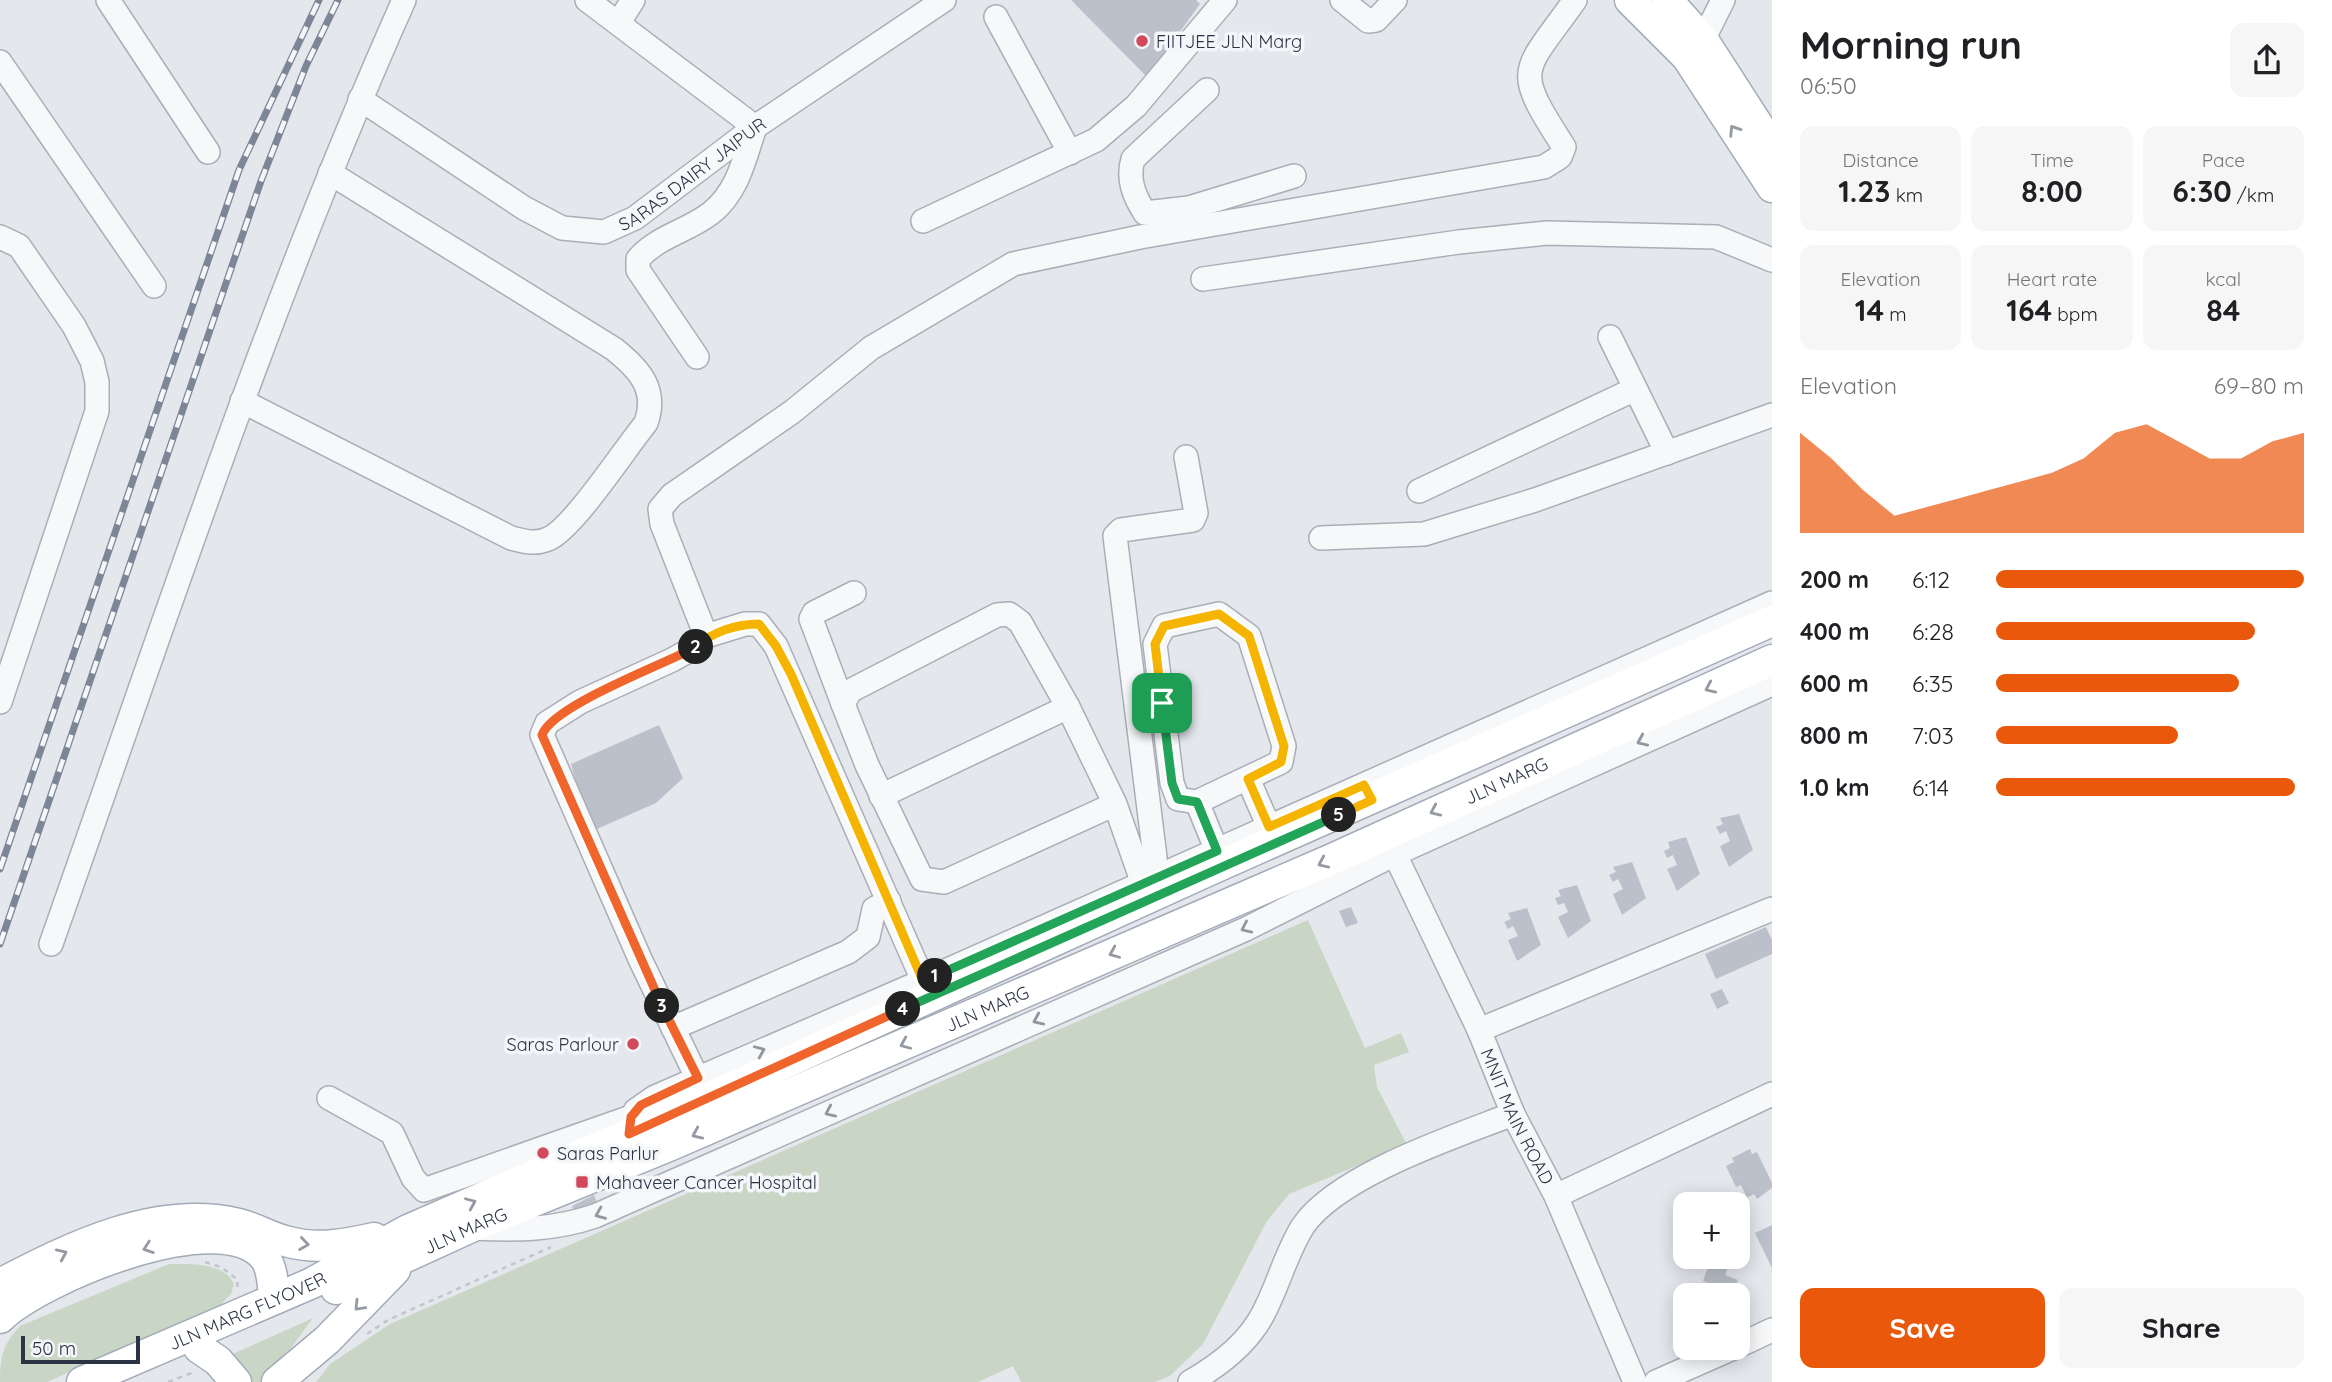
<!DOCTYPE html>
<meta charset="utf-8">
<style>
:root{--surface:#fff;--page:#f6f6f6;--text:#202124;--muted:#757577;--accent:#ea580c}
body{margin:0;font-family:Quicksand,sans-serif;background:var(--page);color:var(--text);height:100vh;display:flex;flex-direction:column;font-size:26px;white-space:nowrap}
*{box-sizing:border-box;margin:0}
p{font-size:23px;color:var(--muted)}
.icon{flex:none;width:38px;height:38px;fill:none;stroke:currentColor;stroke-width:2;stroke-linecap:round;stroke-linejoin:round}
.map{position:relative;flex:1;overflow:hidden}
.details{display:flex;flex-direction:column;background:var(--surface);width:560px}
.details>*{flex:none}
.controls{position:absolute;left:1673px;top:1192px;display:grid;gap:14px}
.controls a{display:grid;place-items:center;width:77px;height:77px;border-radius:14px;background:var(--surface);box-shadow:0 4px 18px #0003;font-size:35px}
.scale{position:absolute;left:21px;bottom:18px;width:119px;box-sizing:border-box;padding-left:7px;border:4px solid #2b3445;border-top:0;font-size:19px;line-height:24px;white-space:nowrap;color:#2b3445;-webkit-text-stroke:5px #f4f6f9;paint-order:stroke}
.pin{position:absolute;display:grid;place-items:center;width:60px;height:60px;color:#fff;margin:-30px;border-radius:14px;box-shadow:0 4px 10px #0006}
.km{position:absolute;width:35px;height:35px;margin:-18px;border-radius:50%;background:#222;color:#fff;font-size:19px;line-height:35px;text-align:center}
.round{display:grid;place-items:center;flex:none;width:74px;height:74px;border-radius:14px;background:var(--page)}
.summary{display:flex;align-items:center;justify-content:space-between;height:119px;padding:0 28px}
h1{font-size:38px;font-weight:800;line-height:52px}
.figures{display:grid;grid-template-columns:repeat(3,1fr);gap:10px;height:119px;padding:7px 28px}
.figures div{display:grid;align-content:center;border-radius:14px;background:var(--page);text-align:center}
.figures b{font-size:30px;font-weight:800}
.figures small{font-size:19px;font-weight:400}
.figures p{font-size:19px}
.chart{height:196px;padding:14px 28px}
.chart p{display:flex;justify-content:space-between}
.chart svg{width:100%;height:126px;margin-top:7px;fill:var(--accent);opacity:.7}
.cta{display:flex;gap:14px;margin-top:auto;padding:14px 28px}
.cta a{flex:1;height:80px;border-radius:14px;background:var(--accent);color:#fff;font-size:28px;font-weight:800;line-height:80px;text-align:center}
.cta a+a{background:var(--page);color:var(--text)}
ul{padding:0 28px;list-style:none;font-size:23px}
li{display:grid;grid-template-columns:112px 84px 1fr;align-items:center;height:52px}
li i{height:18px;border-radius:9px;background:var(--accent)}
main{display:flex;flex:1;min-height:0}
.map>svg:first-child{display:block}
.green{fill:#c9d6c5}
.building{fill:#bbc0ca}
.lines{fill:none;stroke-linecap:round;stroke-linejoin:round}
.minor-casing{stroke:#a9aeb7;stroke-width:26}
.major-casing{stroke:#a3abb8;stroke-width:33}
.path{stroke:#c2c5cb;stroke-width:2.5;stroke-dasharray:5 5;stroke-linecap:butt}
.minor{stroke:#f7f8fa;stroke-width:23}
.major{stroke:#fff;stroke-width:30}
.rail-casing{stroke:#7d8696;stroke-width:7}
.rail{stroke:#f4f6f9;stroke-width:4.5;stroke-dasharray:13;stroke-linecap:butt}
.oneway{stroke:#959aa2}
.oneway2{stroke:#9196a0}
.split-1-casing{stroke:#fff;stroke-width:14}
.split-2-casing{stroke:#fff;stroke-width:14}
.split-3-casing{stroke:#fff;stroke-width:14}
.split-4-casing{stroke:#fff;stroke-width:14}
.split-5-casing{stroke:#fff;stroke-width:14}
.split-6-casing{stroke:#fff;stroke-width:14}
.split-1{stroke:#22a559;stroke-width:9}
.split-2{stroke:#f5b400;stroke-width:9}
.split-3{stroke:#f0652b;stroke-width:9}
.split-4{stroke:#f0652b;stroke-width:9}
.split-5{stroke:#22a559;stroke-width:9}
.split-6{stroke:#f5b400;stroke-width:9}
.poi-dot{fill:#d1495b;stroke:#f4f6f9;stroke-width:2.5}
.labels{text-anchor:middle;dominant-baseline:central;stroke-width:7;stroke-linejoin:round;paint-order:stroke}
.poi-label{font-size:18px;fill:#2b3445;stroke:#f4f6f9;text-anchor:start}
.street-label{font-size:18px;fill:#2b3445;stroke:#f4f6f9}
</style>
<main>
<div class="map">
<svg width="1772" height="1382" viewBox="0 0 1772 1382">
<rect width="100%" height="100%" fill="#e4e7ec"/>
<path class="green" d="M1308,920l57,128 36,-15 8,19 -35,13 3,22 30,58 -118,49 -22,27 -64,123 -33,32 -15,6h-134l-8,-16 -35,16h-662l14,-18 60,-40z
M169,1264c21,0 55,-2 65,20l-3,10 -13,13 -171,75h-47c0,-25 3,-38 20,-56z
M313,1318l-47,64h-14l-8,-12 -18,-13z"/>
<path class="building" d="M1071,0h125l4,4 -53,73z
M659,725l24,53 -27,25 -66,29 -19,-68z
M1739,814l14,36 -24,17 -9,-21 10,-5 -4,-10 -6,3 -4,-7 7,-3 -3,-6z
M1686,837l14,37 -23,17 -10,-22 10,-4 -4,-10 -6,3 -3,-7 6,-3 -2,-6z
M1632,862l14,36 -24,17 -9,-21 10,-5 -5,-10 -5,3 -4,-7 7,-3 -3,-5z
M1577,885l14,36 -23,17 -10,-21 10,-5 -4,-9 -6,2 -3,-7 6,-2 -3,-6z
M1351,907l7,16 -12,4 -7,-16z
M1527,908l14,37 -24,16 -9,-21 10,-4 -5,-10 -5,3 -4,-7 7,-3 -3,-6z
M1766,927l6,13v14l-56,25 -11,-25z
M1722,989l7,14 -12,6 -7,-15z
M1750,1149l2,5 5,-2 15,31v5l-15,11 -3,-5 -7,4 -6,-13 -5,2 -10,-21 8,-4 -2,-4z
M594,1195l3,8 -22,10 -3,-7z
M1772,1225v43l-17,-35z
M1695,1256h23l-1,4 12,5 -4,10 13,5 -5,12 -30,-11 5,-14 -15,-5z"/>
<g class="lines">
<g class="minor-casing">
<g id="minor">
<path d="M108,0l100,152"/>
<path d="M587,0l168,127c-10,30 -17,65 -44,86 -23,18 -53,23 -73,46v11l59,87"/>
<path d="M1342,0l26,21 8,-1 19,-20"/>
<path d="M996,17l74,136"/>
<path d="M619,22l14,-22"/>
<path d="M1703,40l20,-40"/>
<path d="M0,62l154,224"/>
<path d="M1207,90l-74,69c-6,20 1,37 12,54l44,-5 105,-32"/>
<path id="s1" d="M360,99l164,109 38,20 42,4 31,-14 120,-91 189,-127"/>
<path d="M923,221l173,-81 40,-34 89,-106"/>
<path d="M0,237l19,9 55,80 18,35 5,21v29l-97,291"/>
<path d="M1203,279l256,-37 88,-9 169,4 56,23"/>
<path d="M1610,337l57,116"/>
<path d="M242,401l269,137c13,3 23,7 37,1 25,-10 78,-92 98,-116 12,-34 -7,-54 -32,-74l-284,-176"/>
<path d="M1419,491l216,-102"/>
<path d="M1321,538l103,-4 111,-34 237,-85"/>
<path d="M1219,614l30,22 35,110 -3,16 -84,40 -19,-3 -6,-16 -17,-139 9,-18z"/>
<path d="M706,636l-44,-112 -2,-15 12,-14 120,-83 79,-64 142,-84 127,-27 404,-70 16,-10 4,-10c-52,-81 -42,-72 11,-147"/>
<path d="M843,704l-32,-85 3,-6 40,-20"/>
<path d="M1248,779l21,48"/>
<path d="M881,796l187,-89"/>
<path d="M1197,802l20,49"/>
<path d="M1115,804l-171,78 -22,-3 -55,-114 -24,-61 7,-13 147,-76 12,-1 11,8 48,85 47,97 32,91"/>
<path id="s2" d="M1389,842l90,188 34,84 43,82 79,186"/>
<path d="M1155,892v-35l-40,-321 6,-6 72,-10 3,-7 -10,-56"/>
<path d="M51,944c112,-317 216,-637 353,-944"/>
<path d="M673,1028l175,-76 20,-15 6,-28 15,-8"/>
<path d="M1479,1030l293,-121"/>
<path d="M704,1092l-64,-133 -98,-224 5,-12 33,-21 92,-42 25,-14 9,-10 39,-12h14l17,22 153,348"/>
<path d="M329,1098l63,35 21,45 11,12 207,-73"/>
<path d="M629,1134l6,-23 20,-14 268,-116 849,-378"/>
<path d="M1556,1196l216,-102"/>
<path d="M474,1228c43,2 80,2 121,-12l651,-287 149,-75 377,-170"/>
<path d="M1738,1346l34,-16"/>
<path d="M1190,1382c28,-16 58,-39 73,-68 15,-28 23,-61 40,-88 35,-51 153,-90 210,-112"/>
<path d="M1656,1382l77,-34"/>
</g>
</g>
<g class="major-casing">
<g id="major">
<path d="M1630,0l57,57 85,130"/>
<path d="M1667,0l36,40 69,107"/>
<path d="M0,1284c71,-37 157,-80 239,-60 16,4 30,13 46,17 31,9 58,4 89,-3"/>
<path id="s3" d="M336,1289l135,-62 200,-82 659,-285 442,-200"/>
<path d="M0,1318c39,-39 222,-116 265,-60 8,11 8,28 9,41"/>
<path d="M199,1348l19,13 18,21"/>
<path id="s4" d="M82,1382l230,-99 96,-53 221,-96 585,-266 558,-247"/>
<path d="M277,1382l50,-42 68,-70"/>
</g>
</g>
<path class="path" d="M205,1262l16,5 16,12 1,12
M367,1334l21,-14 163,-73
M168,1382l26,-10"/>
<use href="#minor" class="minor"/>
<use href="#major" class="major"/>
<g class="rail-casing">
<path id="rail" d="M0,869l239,-699 80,-170
M0,944l261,-763 45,-115 32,-66"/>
</g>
<use href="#rail" class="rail"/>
</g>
<defs><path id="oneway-chevron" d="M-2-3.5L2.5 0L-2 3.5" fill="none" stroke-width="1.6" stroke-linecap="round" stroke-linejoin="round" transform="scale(1.75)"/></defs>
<g class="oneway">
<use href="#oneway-chevron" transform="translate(1734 130) rotate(-123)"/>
<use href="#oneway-chevron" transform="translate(1710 688) rotate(156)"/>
<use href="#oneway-chevron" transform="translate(1435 811) rotate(156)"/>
<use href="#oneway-chevron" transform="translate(1323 863) rotate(156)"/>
<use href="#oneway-chevron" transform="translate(1114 953) rotate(157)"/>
<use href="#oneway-chevron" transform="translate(905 1044) rotate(157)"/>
<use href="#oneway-chevron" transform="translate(697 1134) rotate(156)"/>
<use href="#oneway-chevron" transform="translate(471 1203) rotate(-23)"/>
<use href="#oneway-chevron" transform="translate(304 1244) rotate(8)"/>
<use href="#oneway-chevron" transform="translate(148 1248) rotate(161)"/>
<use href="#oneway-chevron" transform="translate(62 1254) rotate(-24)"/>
<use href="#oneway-chevron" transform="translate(359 1306) rotate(134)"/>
</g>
<g class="oneway2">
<use href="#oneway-chevron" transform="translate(1642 741) rotate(156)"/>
<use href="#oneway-chevron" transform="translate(1246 928) rotate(155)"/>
<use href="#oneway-chevron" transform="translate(1038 1020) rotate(156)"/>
<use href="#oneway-chevron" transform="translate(760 1051) rotate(-23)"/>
<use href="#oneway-chevron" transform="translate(830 1112) rotate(156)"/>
<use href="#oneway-chevron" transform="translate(600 1214) rotate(158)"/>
</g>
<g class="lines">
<g class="split-1-casing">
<path id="split-1" d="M935,976l282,-125 -20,-49 -19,-3 -6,-16 -10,-80"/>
</g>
<g class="split-2-casing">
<path id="split-2" d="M696,647c16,-15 40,-23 63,-23l17,22 15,28 132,307 12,-5"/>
</g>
<g class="split-3-casing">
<path id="split-3" d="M662,1006l-120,-271c11,-30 121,-70 154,-88"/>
</g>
<g class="split-4-casing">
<path id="split-4" d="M662,1006l36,72 -57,27 -10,12 -2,17 274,-125"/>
</g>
<g class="split-5-casing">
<path id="split-5" d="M903,1009l436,-194"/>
</g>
<g class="split-6-casing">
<path id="split-6" d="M1162,703l-7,-59 9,-18 55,-12 30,22 35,110 -3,16 -33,17 21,48 95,-42 8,15 -33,15"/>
</g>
<use href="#split-1" class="split-1"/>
<use href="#split-2" class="split-2"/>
<use href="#split-3" class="split-3"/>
<use href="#split-4" class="split-4"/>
<use href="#split-5" class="split-5"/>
<use href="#split-6" class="split-6"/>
</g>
<g class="poi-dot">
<circle cx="1142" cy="41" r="7"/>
<circle cx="633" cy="1044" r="7"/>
<circle cx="543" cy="1153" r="7"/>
<rect x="575" y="1175" width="14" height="14" rx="3.5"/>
</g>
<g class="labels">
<g class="poi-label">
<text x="1156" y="41">FIITJEE JLN Marg</text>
<text x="619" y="1044" text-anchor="end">Saras Parlour</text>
<text x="557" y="1153">Saras Parlur</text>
<text x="596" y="1182">Mahaveer Cancer Hospital</text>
</g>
<g class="street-label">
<text stroke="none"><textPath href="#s1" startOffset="388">SARAS DAIRY JAIPUR</textPath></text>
<text stroke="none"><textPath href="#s3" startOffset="1276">JLN MARG</textPath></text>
<text stroke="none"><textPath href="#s3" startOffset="709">JLN MARG</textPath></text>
<text stroke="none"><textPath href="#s2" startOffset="303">MNIT MAIN ROAD</textPath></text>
<text stroke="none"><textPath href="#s3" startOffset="142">JLN MARG</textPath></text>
<text stroke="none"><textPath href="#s4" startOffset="180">JLN MARG FLYOVER</textPath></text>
</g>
</g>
</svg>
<div class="controls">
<a>+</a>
<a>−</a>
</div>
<div class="scale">50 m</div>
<div class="pin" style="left:1162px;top:703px;background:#1e9e55"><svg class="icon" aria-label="arrive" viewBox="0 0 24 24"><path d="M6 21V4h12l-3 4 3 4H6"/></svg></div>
<b class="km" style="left:935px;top:976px">1</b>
<b class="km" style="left:696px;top:647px">2</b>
<b class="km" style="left:662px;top:1006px">3</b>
<b class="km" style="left:903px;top:1009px">4</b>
<b class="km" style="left:1339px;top:815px">5</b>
</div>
<section class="details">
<div class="summary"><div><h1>Morning run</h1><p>06:50</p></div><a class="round"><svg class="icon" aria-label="share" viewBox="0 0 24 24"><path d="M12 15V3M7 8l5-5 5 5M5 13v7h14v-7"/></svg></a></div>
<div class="figures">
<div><p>Distance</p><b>1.23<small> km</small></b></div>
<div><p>Time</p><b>8:00</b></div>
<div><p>Pace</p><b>6:30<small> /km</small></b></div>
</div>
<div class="figures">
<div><p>Elevation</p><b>14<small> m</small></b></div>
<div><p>Heart rate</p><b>164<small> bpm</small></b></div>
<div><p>kcal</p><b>84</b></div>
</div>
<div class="chart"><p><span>Elevation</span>69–80 m</p>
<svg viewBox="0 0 160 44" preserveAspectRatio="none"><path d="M0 44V9L10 18L20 29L30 38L40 35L50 32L60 29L70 26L80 23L90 18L100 9L110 6L120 12L130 18L140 18L150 12L160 9V44z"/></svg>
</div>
<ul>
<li><b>200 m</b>6:12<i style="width:100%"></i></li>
<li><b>400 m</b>6:28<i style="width:84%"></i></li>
<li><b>600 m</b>6:35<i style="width:79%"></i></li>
<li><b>800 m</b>7:03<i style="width:59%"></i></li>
<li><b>1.0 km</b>6:14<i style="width:97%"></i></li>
</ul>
<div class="cta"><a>Save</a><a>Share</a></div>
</section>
</main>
